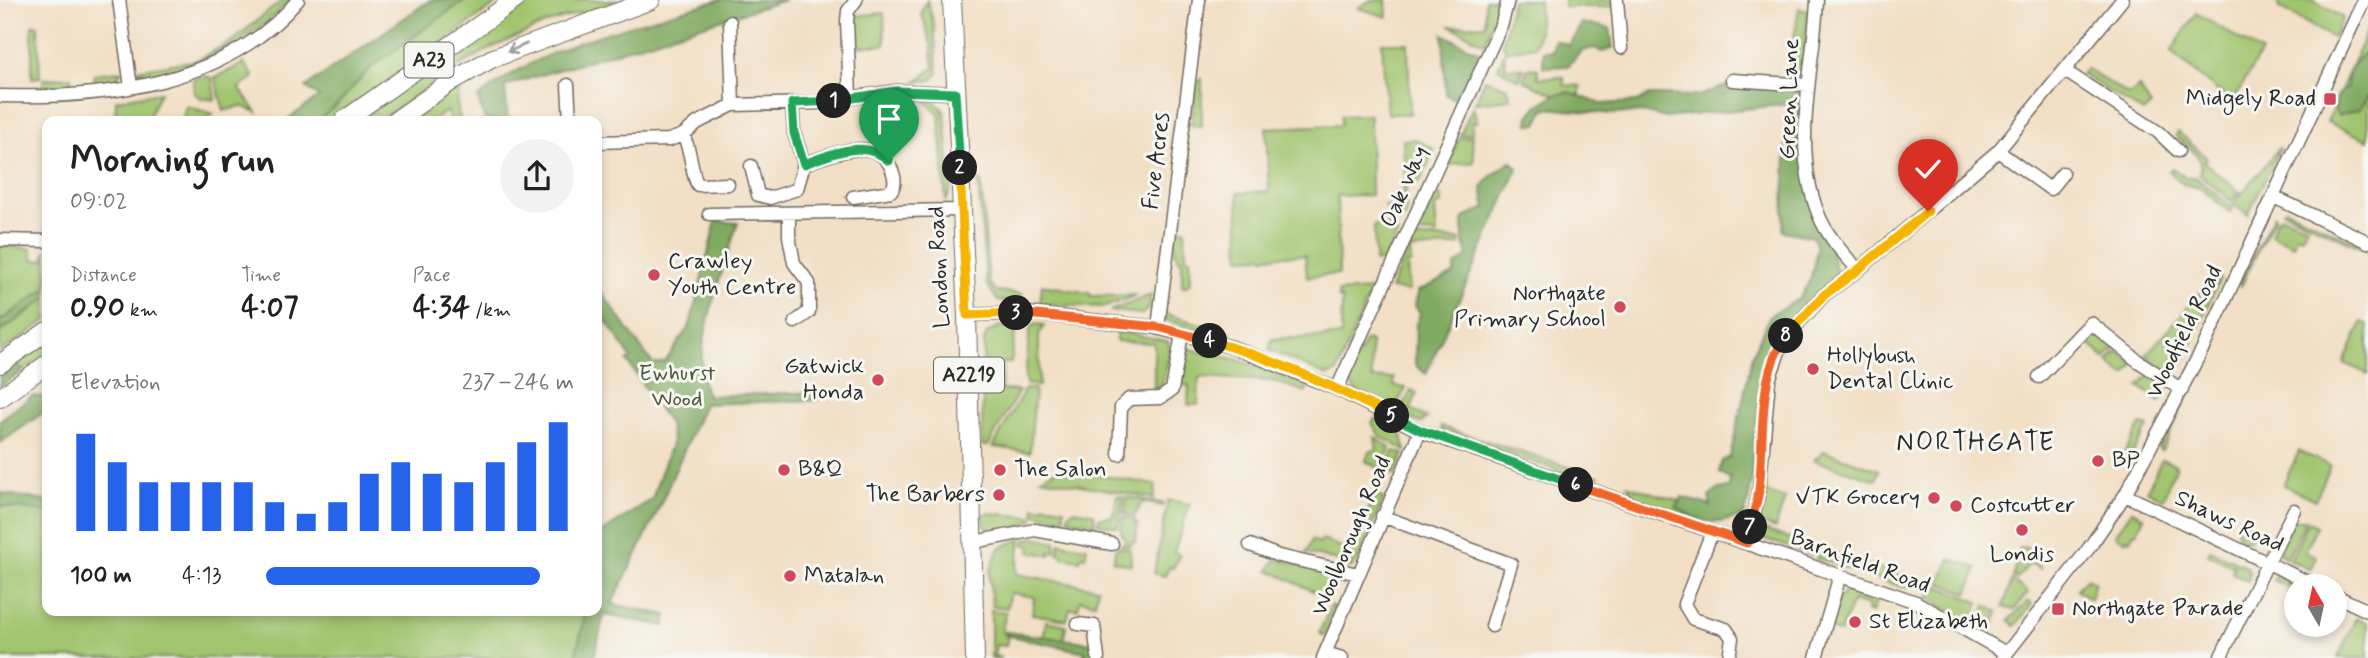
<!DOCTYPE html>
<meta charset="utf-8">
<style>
:root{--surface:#fff;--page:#f2f2f2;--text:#222;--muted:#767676;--accent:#2563eb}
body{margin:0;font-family:Mynerve,sans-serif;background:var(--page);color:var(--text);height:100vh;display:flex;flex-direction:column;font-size:26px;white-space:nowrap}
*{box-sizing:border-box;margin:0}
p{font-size:23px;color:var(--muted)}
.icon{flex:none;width:38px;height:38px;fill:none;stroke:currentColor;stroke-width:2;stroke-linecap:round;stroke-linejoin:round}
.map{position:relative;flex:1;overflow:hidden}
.drawer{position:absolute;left:42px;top:116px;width:560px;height:500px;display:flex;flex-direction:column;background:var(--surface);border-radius:14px;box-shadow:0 4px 10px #0003}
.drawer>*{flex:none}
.needle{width:46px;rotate:351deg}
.controls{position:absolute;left:2284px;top:574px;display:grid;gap:14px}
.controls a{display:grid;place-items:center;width:63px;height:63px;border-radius:50%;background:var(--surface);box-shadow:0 4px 10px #0003;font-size:35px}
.pin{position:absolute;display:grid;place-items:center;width:60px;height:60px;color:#fff;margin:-72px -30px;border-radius:50% 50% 50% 0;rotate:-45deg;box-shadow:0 0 7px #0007}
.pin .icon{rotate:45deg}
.km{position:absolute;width:35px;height:35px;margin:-18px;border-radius:50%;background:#222;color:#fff;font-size:19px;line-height:35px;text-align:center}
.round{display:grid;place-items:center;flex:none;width:74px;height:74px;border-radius:37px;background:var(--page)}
.head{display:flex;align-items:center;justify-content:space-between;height:119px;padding:0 28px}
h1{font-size:38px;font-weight:700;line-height:52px}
.metrics{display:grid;grid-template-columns:repeat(3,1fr);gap:10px;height:119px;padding:7px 28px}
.metrics div{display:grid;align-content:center}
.metrics b{font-size:30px;font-weight:700}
.metrics small{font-size:19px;font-weight:400}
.metrics p{font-size:19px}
.chart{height:196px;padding:14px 28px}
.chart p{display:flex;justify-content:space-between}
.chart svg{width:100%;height:126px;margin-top:7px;stroke:var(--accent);stroke-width:6}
ul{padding:0 28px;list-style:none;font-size:23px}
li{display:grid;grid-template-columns:112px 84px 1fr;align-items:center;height:52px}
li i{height:18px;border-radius:9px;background:var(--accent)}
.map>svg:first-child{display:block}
.green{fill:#a1c46e;stroke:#66784c;stroke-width:2}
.forest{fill:#80aa61;stroke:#566a46;stroke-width:2}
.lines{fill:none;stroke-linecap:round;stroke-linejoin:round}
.street-casing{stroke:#716a61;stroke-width:15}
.primary-casing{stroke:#716a61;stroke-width:20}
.street{stroke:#fff;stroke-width:12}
.primary{stroke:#fff;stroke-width:18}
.oneway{stroke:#a0a0a0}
.split-1-casing{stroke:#fff;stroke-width:14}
.split-2-casing{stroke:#fff;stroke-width:14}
.split-3-casing{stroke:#fff;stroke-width:14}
.split-4-casing{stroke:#fff;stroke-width:14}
.split-5-casing{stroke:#fff;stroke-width:14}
.split-6-casing{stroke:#fff;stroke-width:14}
.split-7-casing{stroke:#fff;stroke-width:14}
.split-8-casing{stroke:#fff;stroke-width:14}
.split-9-casing{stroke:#fff;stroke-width:14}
.split-1{stroke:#22a559;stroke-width:9}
.split-2{stroke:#22a559;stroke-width:9}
.split-3{stroke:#f5b400;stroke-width:9}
.split-4{stroke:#f0652b;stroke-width:9}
.split-5{stroke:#f5b400;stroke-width:9}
.split-6{stroke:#22a559;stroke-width:9}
.split-7{stroke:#f0652b;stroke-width:9}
.split-8{stroke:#f0652b;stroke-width:9}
.split-9{stroke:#f5b400;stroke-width:9}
.poi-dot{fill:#d1495b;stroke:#f6f6f2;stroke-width:2.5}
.labels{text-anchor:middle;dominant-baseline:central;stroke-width:6;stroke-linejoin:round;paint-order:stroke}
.shield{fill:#f6f6f2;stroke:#686867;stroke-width:2}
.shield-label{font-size:21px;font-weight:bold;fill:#2b2b2b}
.street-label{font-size:23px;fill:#2b2b2b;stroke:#f6f6f2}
.poi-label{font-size:23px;fill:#2b2b2b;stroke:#f6f6f2;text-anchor:start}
.park-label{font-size:23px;fill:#4e593f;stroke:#f6f6f2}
.quarter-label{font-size:26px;letter-spacing:2px;fill:#2b2b2b;stroke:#f6f6f2}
</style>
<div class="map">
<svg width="2368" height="658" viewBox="0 0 2368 658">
<rect width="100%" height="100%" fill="#f6f6f2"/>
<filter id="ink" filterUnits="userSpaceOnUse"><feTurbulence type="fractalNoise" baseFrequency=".0143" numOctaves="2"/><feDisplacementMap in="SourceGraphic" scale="14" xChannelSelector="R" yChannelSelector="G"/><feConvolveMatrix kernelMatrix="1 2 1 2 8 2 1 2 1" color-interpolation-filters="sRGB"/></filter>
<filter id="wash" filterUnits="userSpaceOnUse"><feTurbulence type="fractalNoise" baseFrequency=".00686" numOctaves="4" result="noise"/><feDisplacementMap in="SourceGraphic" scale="28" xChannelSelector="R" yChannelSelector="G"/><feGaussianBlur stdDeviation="1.57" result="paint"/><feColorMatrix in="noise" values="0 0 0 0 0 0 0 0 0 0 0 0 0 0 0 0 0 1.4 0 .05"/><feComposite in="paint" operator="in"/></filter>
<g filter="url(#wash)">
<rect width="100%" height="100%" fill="#f2dfc5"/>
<path class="green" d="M283,0h8c-41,40 -86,65 -143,76l-12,-6 61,-10 36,-20z
M464,0h38l-170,121h-15l20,-16 34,-38z
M527,0h94l-76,24 -52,23 -37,21 -78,53h-21z
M927,0l7,25 4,49 -6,6 -17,2 19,-14 -3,-24 -10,-32z
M1371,0h15l1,17 -29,-9z
M1485,0h14l-14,44 -34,-18 34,-1z
M1512,0h27v32l-4,14 -28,5 -5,-7z
M1564,0h48v7h-48z
M2276,0h37l30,18 -10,20 -53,-30z
M1799,8l9,2 -4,53 -8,16h-9z
M884,13l1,32 -32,2 1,-31z
M2196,13l65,39 -29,51 -61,-51z
M32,25h6l2,52 -8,1z
M2368,28v112l-41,-18z
M1382,43h26l2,71h-23z
M1504,53l2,15h18l-5,12 -21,-12z
M244,63l10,14 -15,11 18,24 -16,-6 -17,5 -9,-33z
M1528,68l10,1v9l26,-1v8l16,1v8l-25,1 -32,-15z
M2086,69l43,26 10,-8 12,19 -8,6 -62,-38z
M122,71l-8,10 -19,1 -1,-8z
M204,76l8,2 3,22 -14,-2 -7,-5 -1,-13z
M71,77l1,9 -29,3v-10z
M1202,78v48l-11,-1 6,-45z
M1485,79l23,9 3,11 -36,4z
M461,83l-4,20 3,18h-10l-3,-10 -15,10h-27z
M160,92l-13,29 -32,-2 1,-19z
M932,101l10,7 3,6 6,75 -5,13 -7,-89 -14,-11z
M186,106l28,8 -11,7h-21z
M1473,106l4,16h-5v12l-12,1z
M1370,115l1,80 -34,1 2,78 -32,3 -2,-22 -65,3 -2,-65 31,-2 -3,-63 75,-3v-9z
M2178,132l29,26 -3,4 36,30 -9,9 -32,-27c7,-18 -12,-28 -24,-38z
M1472,137l2,25 -25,3 10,-27z
M1415,139l19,10 -13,32 -16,-1 -2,-40z
M2279,148l1,1 -32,66 -15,-11z
M2172,168l13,9h10l38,31 -3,4 -30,-24 -17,-4 -14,-13z
M978,181h3l8,101 7,9 26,3v8l-24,-1 -12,-18z
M1402,187h4v30c-10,2 -16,-4 -21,-11h17z
M2289,193l44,21 -2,4 -36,-17z
M1441,196v9l-6,1 2,28 -18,-1 14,-36z
M2286,209l82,39v3l-85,-40z
M2274,215l1,1 -34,70 -2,-3z
M2282,216l25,10 -5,11 -5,-2 -4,10 -22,-10 5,-15z
M1374,225h13l11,8 -13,28 -10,1z
M1176,229h9l1,28 4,1 1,25h-4v3h-5v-24c-10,-8 -8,-21 -6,-33z
M1437,238l23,2v5l-50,5 1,13 -4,2 2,26 -19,-2 23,-50z
M0,245l31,4 3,11h10l3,-10v38l-47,33z
M2216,275l4,4 -37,84 -11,8 -8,-2 -18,-14z
M1042,285l48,8v3l47,-1 -32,12 -65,-3z
M1371,290l-34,82 -10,4 -58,-26 3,-11 69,-3 1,-37h-3l-1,-7z
M1151,295l-2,13 -7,6 -32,-3z
M47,298v22l-47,32v-20z
M1162,313l69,20 -2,5 -68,-19z
M2362,322l6,3v49l-24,-11z
M1035,324l10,1 -6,9v52l-13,-2 -1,-7 5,-48z
M1000,326l16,2 -5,35h-9l-1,27 18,1 -31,55h-6l2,-105 3,-8z
M1116,331l52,10 2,12 -8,32 -8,3v-45l-38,-2z
M2093,333l22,15 -10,11 -23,-22z
M47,338v16l-24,17 -8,-10z
M1366,340l5,2 1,37 22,-1v8l12,2 -12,22 -38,-18 -7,-10 1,-10z
M1185,348l50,11 73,27 -2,6 -33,-11 -74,-4 -1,28h-10l1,-19 -8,-2 -2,-5z
M2117,351l17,13 -7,10 -4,1 -15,-13z
M2149,375l19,13 -8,14 -21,-16z
M1025,389h10l-5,63 -37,-5z
M1411,390l6,3 -6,16 16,9 -7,5 -20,-9z
M2185,395l2,1 -25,55 -4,-3z
M1375,418l26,15 5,18 -25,-14 -9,-13z
M2141,425l7,2 -18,30 -6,-3z
M1441,426l16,6 141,44 -10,4 -146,-48z
M1375,437l15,11 -8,22 -17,-9 5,-9 7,-3z
M1394,451l10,3 -10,21 -8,-3z
M1824,451l55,19 -3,10 -62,-20z
M2299,451l32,15 -16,34 -32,-15z
M2162,459l14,6 -13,34 -16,-9z
M1060,468l96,17 -2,13 -113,-20z
M1627,485l53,16 -4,6 21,13 -60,-21z
M1763,491l22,8 -10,30 -16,-7z
M1375,494l9,5 -27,62 -5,6h-7z
M1117,496l7,1 -6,30 -20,-3 1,-6 14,-2z
M1127,497l36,6v3l-21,-4 -7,14 -11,-2z
M1168,500l22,4 -16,48 6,3 -7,13 -4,-1 -4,9 -11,-3z
M1044,505l20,3v11l-30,-5 1,-7 8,1z
M0,506l47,6v99h539l-11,47h-575z
M1074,510l20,3 1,11 -27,-5 1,-6z
M2132,511l12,6 -7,16 -3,-1 -4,8 -3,-2 -2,3 -10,-6z
M988,513l45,4v3l-26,12 -16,1 -7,-9 -1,-9z
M1123,517l12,2 -1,4 4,1 -3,18 -3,-1 -1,5 -10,-1 5,-4 -5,-9z
M2293,520h13l-19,38 -9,-5z
M2237 531a9 9 0 1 1 18 0a9 9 0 1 1-18 0Z
M2308,522l9,4 -12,25 11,6 -6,13 -20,-10z
M1755,527l61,20 -5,8 -52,-18z
M1035,537l21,5 -1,10h-5v3l-20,-3 1,-6 -7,-2 1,-5z
M1021,539l-5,35 82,14 -3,15 -15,-3 -2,9 -8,-1 -3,12 -35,-6 2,-17 -24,-4 -3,15 -15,-2 -3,-32 10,-26z
M1322,539l25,11 -5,12 -36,-9 6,-13 8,3z
M1060,543l27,4 -2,10 -4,-1 -1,4 -18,-3v-3l-4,-1z
M1116,547l14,2 1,16 -18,-4z
M2026,547l16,23 -12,-7 -13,16 -4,-2 7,-29z
M1819,549l7,2 94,30 -4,5 -14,1 -86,-29z
M2210,550l37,17 3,7 -2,7 -16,-8 2,-6 -26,-13z
M1950,559l27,9 -9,26 -28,-11z
M1281,560l56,14 -10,24 -58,-28 5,-9z
M2276,575c12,4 20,9 20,23l-9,-5 2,-5 -16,-8z
M2087,578l8,4 -5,17 -13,-10z
M2012,580l16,13 -14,17 -11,-3z
M1929,583l50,19 -3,10 -8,6 -14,-4 -25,-16z
M1850,590l27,9 -5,14 -5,-2 1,-5 -15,-5 -13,32 -10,-4 9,-32z
M2028,601l4,3 -17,22 -6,-6z
M1331,605l5,3 -11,28 -6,-3z
M1986,605l12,7 -7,21 -11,-9z
M991,610l15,2 -4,19 6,4 -2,11 -10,-1 -2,11 7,2h-10z
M2356,617l12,6v35h-30z
M1046,621l20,4 -2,13 -21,1z"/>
<path class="forest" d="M430,0h35l-94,67 -34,38 -20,16h-32l34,-24 -13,-10z
M719,0h66l-280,86 3,35h-23l-7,-23c66,-55 160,-74 241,-98z
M1582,23l28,5 3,20 -11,4 -7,-4 -13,2 -14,16 -25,1v-16h9l3,-11 14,5z
M1443,34l38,19 -22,48 -13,-6z
M2368,37v58l-8,14 -22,7c-6,-11 -2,-23 9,-29 0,-15 6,-27 19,-34z
M1729,85l76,3 8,126 18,35 7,30c-73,41 -78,103 -85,179 -1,21 -2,38 -9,58 -31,10 -40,8 -68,-9l6,-10 29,9 -2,-9 10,-8 10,-1 1,-10 -11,-5 3,-12 8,-4 23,-103 17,-39 29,-16 12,-21 6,-30 -4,-11 -30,-6 5,-127 -122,14 -24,-6 -28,2 -69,-6 -8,16h-9l1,-8 9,-11 17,-10 15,-3 30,12 37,-2 13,-7 48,1z
M1511,161l7,7 -92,206 -11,-9 1,-41 4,-10 -5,-8 3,-15 36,-17 1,-8 13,-10 -5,-16v-22l23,-10 -4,-20 7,-10z
M716,221l22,2c-10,32 -55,148 -28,173l108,-4v8l-114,4 -48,111 -44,89 55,11 -2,11 -61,-11 -10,43h-19l11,-47h11v-75l55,-37 20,-58 -3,-17 -42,-63 4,-3 -34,-51v-21l56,78 12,-2 25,-37z
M47,288v10l-47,34v-11z
M15,361l8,10 -23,16v-15z
M32,396l15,1v13l-47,33v-23z
M0,493l47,8v11l-47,-6z
M1006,632l88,11 1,15h-11l1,-6 -80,-17z"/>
</g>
<g filter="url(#ink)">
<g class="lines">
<g class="street-casing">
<path id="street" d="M119,0l12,87
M1617,0l4,48
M1817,0c-3,70 -26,145 1,213 8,22 25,40 40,57
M730,22l3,83
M2065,71l93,61 20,19
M1732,80l76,5
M568,85l2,36
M0,96c104,3 227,-11 298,-96
M850,98l-3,-77 1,-10 8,-11
M792,103l2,30 10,31c26,-9 75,-31 88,6 3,8 4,14 -1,21l-38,6
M683,135c9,16 9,43 15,50l30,-1
M597,142l72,-2 14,-5 14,-12 36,-18 83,-2 81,-12 58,2
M1998,151l52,38 13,-16
M751,166l7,29 12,3 27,-9 7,-25
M2274,197l94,45
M709,214l253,-4
M789,215v21l5,27 15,20v29l-14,10
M0,240l47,1
M967,315l59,-2 127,14 79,20 105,42 83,42 496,171 90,51
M1158,327l41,-327
M2039,377l52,-54 47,38 44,29
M1337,389l165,-366 6,-23
M1119,454l2,-47 8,-8 31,-1 12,-8 10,-56
M2125,495l191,91
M1382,516l129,48 -19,62
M1712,532l-28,72 9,15 33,10 6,9 -3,20
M974,542l61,-12 77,14
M1747,543l12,-51 10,-112 14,-40 41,-45 34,-25 140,-119 124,-151
M1250,545l29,11 79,18
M2334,595l34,16
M1078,624l16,2 4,32
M1325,653l17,5
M1323,658l97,-227
M1816,658l24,-83
M2003,658l86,-110 36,-53 78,-147 161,-348
M2220,658l74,-148"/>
</g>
<g class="primary-casing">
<path id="primary" d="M952,0l15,315 8,343
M343,121l172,-121
M395,121l57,-40 39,-22 160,-59
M0,364l47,-33
M0,398l47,-34"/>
</g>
<use href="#street" class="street"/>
<use href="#primary" class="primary"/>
</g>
<defs><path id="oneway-shaft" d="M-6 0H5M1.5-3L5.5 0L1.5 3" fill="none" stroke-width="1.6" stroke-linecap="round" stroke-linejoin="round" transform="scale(1.75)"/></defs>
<use class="oneway" href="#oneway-shaft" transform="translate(517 48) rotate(157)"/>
</g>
<g class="lines" filter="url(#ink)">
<g class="split-1-casing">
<path id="split-1" d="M834,101l-42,2 2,30 10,31c28,-10 61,-26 85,-3"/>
</g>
<g class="split-2-casing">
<path id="split-2" d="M834,101l63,-10 58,2 5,75"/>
</g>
<g class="split-3-casing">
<path id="split-3" d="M960,168l7,147 49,-2"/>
</g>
<g class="split-4-casing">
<path id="split-4" d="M1016,313l142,14 52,14"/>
</g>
<g class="split-5-casing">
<path id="split-5" d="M1210,341c63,17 124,46 182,75"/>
</g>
<g class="split-6-casing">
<path id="split-6" d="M1392,416l28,14 156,55"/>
</g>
<g class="split-7-casing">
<path id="split-7" d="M1576,485l171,58 3,-16"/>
</g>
<g class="split-8-casing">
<path id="split-8" d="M1750,527c3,-12 7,-24 9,-37 6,-48 -3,-113 27,-154"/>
</g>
<g class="split-9-casing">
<path id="split-9" d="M1786,336l38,-41 34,-25 70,-59"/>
</g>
<use href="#split-1" class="split-1"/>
<use href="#split-2" class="split-2"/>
<use href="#split-3" class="split-3"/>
<use href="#split-4" class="split-4"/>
<use href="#split-5" class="split-5"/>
<use href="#split-6" class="split-6"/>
<use href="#split-7" class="split-7"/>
<use href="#split-8" class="split-8"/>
<use href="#split-9" class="split-9"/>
</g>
<g class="poi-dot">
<rect x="2323" y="92" width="14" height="14" rx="3.5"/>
<circle cx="654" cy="275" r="7"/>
<circle cx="1620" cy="307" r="7"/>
<circle cx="1813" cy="369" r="7"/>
<circle cx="878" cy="380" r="7"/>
<circle cx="2098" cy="461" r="7"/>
<circle cx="784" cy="470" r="7"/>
<circle cx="1000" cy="470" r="7"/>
<circle cx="999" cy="495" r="7"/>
<circle cx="1934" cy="498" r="7"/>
<circle cx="1956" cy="506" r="7"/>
<circle cx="2022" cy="530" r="7"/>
<circle cx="790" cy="576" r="7"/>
<rect x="2051" y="602" width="14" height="14" rx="3.5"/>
<circle cx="1855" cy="622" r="7"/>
</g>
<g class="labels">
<g class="shield">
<rect x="404.5" y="42.5" width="49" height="35" rx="5"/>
<rect x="934" y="357.5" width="70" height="35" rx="5"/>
</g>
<g class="shield-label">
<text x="429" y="60">A23</text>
<text x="969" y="375">A2219</text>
</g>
<g class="street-label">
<text transform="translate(1790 99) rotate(-88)">Green Lane</text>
<text transform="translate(1157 161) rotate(-83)">Five Acres</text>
<text transform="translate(1405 187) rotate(-66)">Oak Way</text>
<text transform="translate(940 267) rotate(-93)">London Road</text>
<text transform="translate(2185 332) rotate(-64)">Woodfield Road</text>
<text transform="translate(2229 522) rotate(25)">Shaws Road</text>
<text transform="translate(1352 536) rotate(-67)">Woolborough Road</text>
<text transform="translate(1860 562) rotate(20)">Barnfield Road</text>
</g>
<g class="poi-label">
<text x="2316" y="99" text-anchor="end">Midgely Road</text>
<text x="668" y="262">Crawley<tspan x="668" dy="26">Youth Centre</tspan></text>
<text x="1606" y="294" text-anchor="end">Northgate<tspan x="1606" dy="26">Primary School</tspan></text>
<text x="1827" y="356">Hollybush<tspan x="1827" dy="26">Dental Clinic</tspan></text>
<text x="864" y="367" text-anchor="end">Gatwick<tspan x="864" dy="26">Honda</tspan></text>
<text x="2112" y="461">BP</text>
<text x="798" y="470">B&amp;Q</text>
<text x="1014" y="470">The Salon</text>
<text x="985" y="495" text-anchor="end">The Barbers</text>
<text x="1920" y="498" text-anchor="end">VTK Grocery</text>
<text x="1970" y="506">Costcutter</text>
<text x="2022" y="555" text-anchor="middle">Londis</text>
<text x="804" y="576">Matalan</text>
<text x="2072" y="609">Northgate Parade</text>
<text x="1869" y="622">St Elizabeth</text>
</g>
<g class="park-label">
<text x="677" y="374">Ewhurst<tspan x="677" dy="26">Wood</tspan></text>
</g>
<g class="quarter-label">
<text x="1976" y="443">NORTHGATE</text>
</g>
</g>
</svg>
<div class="controls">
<a><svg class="needle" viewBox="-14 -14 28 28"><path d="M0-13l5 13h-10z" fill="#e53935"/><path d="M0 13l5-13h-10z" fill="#767676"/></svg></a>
</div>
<div class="pin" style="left:889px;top:161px;background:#1e9e55"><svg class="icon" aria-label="arrive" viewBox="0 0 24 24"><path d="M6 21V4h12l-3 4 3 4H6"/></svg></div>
<div class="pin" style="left:1928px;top:211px;background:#d93025"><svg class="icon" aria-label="check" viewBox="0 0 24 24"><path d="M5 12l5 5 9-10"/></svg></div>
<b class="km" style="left:834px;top:101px">1</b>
<b class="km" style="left:960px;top:168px">2</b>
<b class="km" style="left:1016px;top:313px">3</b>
<b class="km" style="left:1210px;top:341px">4</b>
<b class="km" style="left:1392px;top:416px">5</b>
<b class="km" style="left:1576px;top:485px">6</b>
<b class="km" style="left:1750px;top:527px">7</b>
<b class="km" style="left:1786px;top:336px">8</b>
<section class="drawer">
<div class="head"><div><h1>Morning run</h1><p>09:02</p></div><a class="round"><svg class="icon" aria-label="share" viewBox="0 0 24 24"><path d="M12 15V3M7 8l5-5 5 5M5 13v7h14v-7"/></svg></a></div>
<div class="metrics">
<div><p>Distance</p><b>0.90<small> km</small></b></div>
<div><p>Time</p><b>4:07</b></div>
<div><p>Pace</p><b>4:34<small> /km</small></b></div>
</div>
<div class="chart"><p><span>Elevation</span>237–246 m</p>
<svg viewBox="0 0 160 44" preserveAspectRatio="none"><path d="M5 44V10M15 44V20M25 44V27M35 44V27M45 44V27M55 44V27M65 44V34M75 44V38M85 44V34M95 44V24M105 44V20M115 44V24M125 44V27M135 44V20M145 44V13M155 44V6"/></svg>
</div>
<ul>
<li><b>100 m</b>4:13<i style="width:89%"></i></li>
</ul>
</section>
</div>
